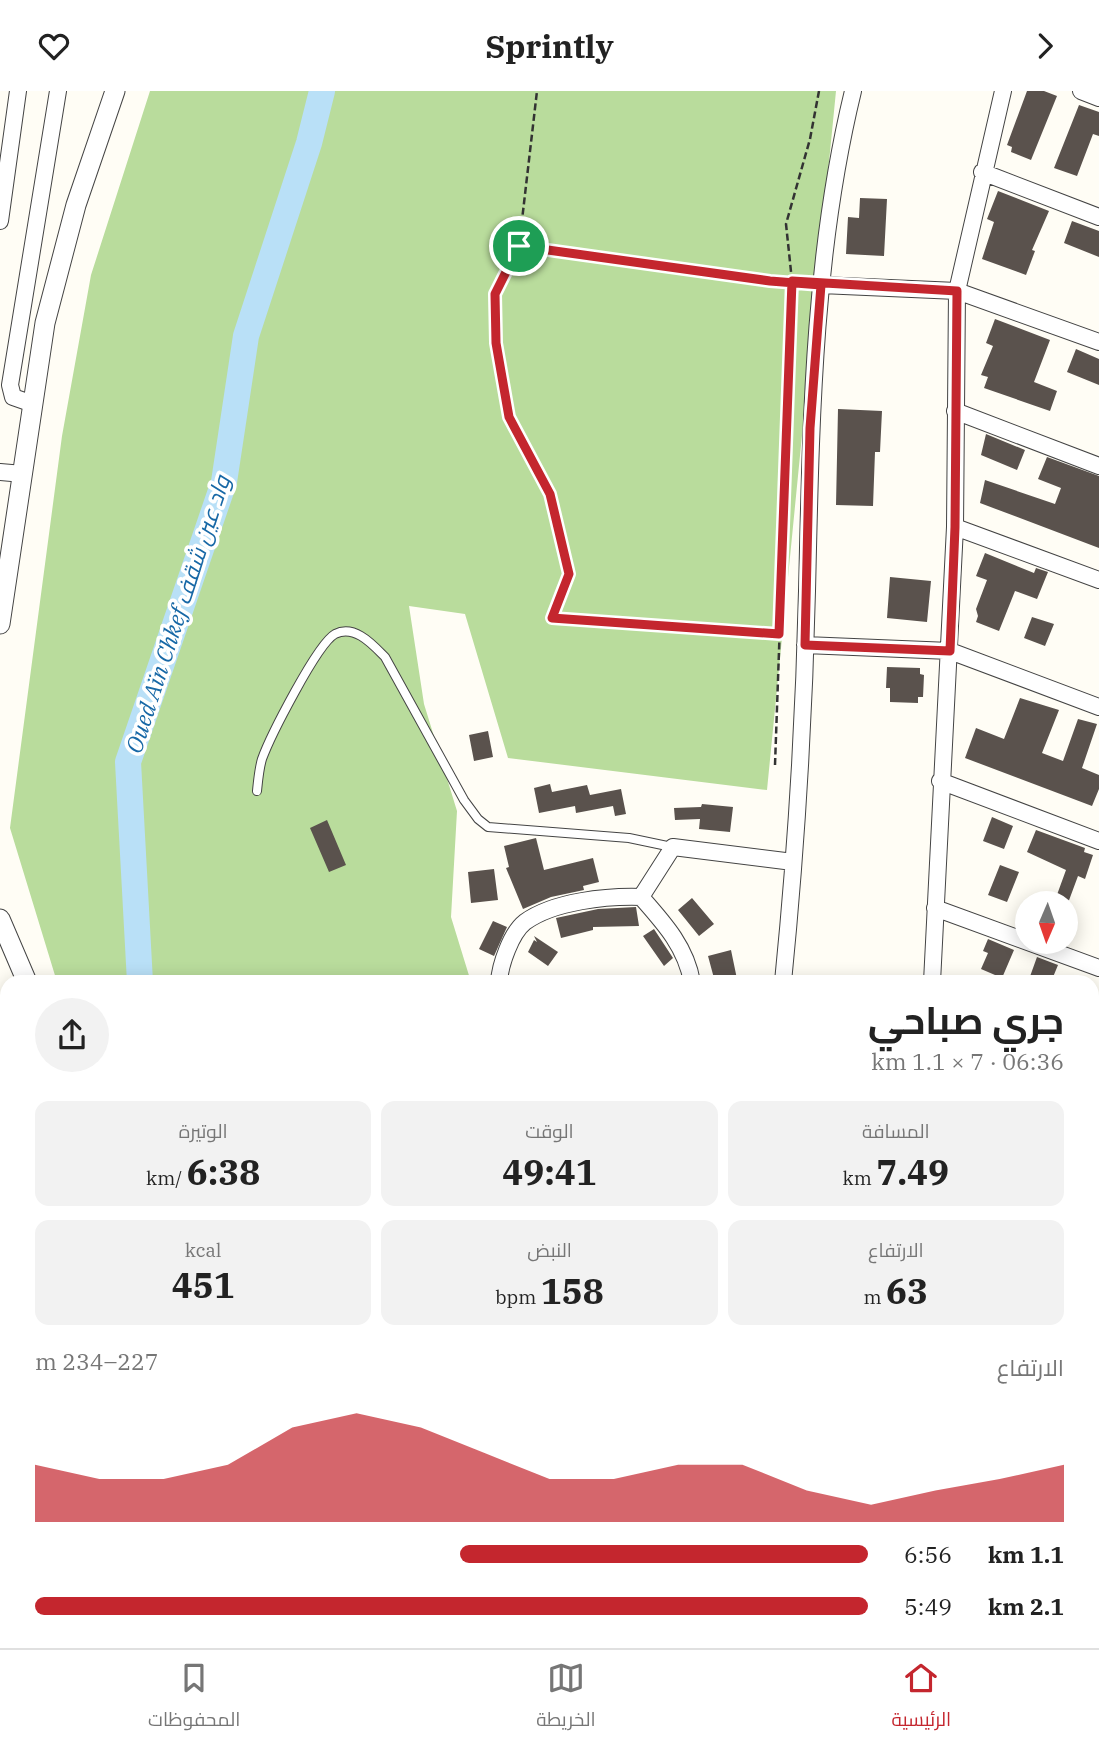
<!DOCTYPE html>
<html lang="ar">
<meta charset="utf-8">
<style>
:root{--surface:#fff;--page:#f2f2f2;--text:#222;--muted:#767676;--line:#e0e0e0;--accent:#c4262e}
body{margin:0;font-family:"IBM Plex Serif",Cairo,serif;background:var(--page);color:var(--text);direction:rtl;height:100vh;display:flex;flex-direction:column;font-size:26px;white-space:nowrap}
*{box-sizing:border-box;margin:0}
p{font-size:23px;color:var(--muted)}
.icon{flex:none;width:38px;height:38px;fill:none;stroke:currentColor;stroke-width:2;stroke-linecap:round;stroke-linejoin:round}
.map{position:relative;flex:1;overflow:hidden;direction:ltr}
.side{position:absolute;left:0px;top:884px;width:1099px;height:674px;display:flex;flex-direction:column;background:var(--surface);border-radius:21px 21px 0 0;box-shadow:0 4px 18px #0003;direction:rtl}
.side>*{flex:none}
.needle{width:46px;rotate:182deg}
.buttons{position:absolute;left:1015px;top:800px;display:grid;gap:14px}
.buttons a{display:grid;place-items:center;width:63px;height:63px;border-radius:50%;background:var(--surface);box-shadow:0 4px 18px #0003;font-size:35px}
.pin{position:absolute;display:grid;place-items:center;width:60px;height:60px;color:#fff;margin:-30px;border:4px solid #fff;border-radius:50%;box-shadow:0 2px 7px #0007}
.round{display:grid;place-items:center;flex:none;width:74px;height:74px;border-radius:37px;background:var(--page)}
.overview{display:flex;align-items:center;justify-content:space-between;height:119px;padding:0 35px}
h1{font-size:38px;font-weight:700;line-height:52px}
.stats{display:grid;grid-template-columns:repeat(3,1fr);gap:10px;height:119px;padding:7px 35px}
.stats div{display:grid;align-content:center;border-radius:14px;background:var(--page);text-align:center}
.stats b{font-size:35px;font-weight:700}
.stats small{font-size:19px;font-weight:400}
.stats p{font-size:19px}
.chart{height:196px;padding:14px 35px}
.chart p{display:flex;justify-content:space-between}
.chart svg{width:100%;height:126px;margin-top:7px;fill:var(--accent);opacity:.7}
ul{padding:0 35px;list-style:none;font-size:23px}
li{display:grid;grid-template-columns:112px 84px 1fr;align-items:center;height:52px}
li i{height:18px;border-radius:9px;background:var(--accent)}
header{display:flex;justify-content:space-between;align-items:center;height:91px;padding:0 35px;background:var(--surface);font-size:32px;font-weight:700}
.tabs{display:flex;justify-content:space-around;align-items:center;height:98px;border-top:2px solid var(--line);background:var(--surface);font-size:19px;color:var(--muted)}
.tabs a{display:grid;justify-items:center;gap:4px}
.tabs .current{color:var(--accent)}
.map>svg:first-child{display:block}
.green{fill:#d5ebbd}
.forest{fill:#b9dc9c}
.pitch{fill:#e6f2cf}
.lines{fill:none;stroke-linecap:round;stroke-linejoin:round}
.river{stroke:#b9e0f7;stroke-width:26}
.building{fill:#5a524d}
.service-casing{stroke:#444;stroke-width:10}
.minor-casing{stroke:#444;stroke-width:18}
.tertiary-casing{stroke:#444;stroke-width:21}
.path{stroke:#333;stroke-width:2.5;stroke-dasharray:7 3.5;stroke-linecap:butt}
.service{stroke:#fff;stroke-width:8}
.minor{stroke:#fff;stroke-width:16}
.tertiary{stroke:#fff;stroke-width:19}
.route-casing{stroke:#fff;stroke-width:14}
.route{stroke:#c4262e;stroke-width:9}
.labels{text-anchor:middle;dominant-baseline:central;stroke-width:7;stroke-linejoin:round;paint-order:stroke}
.water-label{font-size:23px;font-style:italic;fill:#1768a6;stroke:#fff}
</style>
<header><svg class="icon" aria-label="forward" viewBox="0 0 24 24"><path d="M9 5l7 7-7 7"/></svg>Sprintly<svg class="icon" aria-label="heart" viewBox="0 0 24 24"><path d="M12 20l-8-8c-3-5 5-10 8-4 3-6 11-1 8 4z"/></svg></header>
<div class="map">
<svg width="1099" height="1557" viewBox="0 0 1099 1557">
<rect width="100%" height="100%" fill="#fffdf5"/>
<path class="green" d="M7,1349v201h178l3,7h-188v-206z"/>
<path class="forest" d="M150,0h686l-69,699 -259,-32 -43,-144 -56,-8 15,98 33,107 -6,106 20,65h-414l-47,-154 52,-392 29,-161z
M189,1551h116l1,6h-114z"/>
<path class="pitch" d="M557,1550l6,7h-257l-1,-6z"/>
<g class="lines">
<path class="river" d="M140,891l-12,-220 96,-280 22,-146 63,-193 13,-52
M265,1550l2,7"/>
</g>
<path class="building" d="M1027,0h17l13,5 -26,64 -20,-8 1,-5 -5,-2z
M1079,14l20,7v24l-6,-2 -16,42 -23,-8z
M998,100l51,20 -17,39 3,1 -9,24 -44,-16 12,-37 -7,-3z
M860,107l27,1 -3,57 -38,-2 2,-37 11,1z
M1072,130l27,10v26l-35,-14z
M995,228l55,21 -16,42 23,9 -7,20 -66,-23 4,-11 -7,-2 12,-29 -7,-3z
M1076,258l23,10v26l-32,-13z
M838,318l44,2 -2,41h-5l-2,54 -37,-1z
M986,343l39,16 -8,20 -36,-15z
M1047,366l52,19v72l-119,-45 5,-23 70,24 6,-16 -23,-9z
M985,462l49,20 2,-5 12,4 -11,27 -22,-8 -16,40 -23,-9 2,-6 -2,-7 11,-29 -11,-4z
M890,486l41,4 -4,41 -40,-4z
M1032,526l22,7 -9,22 -21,-8z
M887,576l33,1v6l4,1 -1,22h-5v6l-28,-1v-14h-4z
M1020,607l39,12 -17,43 21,8 15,-42 19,5 -15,44 17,7v14l-7,17 -127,-48 11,-30 28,11z
M488,640l5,26 -19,4 -5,-26z
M550,693l2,8 35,-7 3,10 31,-6 5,25 -11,2 -2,-10 -37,7 -1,-7 -36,7 -5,-25z
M702,713l31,3 -3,25 -31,-3 1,-10 -25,1 -1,-12 27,-1z
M992,726l21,9 -9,23 -21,-8z
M327,729l19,45 -17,7 -19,-44z
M1036,739l49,18 -1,4 9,3 -8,24 -7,-3 -10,27h-14l12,-33 -39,-18z
M536,747l8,32 49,-12 6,24 -16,4 1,4 -33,7 -28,12 -17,-41 3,-1 -5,-21z
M1000,774l19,7 -12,30 -19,-7z
M494,778l4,31 -27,3 -3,-31z
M692,807l22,26 -15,12 -21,-26z
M636,816l3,19 -46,1v3l-32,8 -5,-20 42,-9z
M493,830l14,6 -13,29 -15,-7z
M654,838l19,29 -9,8 -21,-30z
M534,845l24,16 -10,14 -20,-14 6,-12 3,2z
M988,848l26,11 -12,28 -21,-9 7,-16 -5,-2z
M731,859l6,29 -22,3 -7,-26z
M1037,866l21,8 -7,17h-23z"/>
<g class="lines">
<g class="service-casing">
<path id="service" d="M257,700c1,-10 2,-22 5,-32 8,-22 55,-115 73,-125 20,-10 38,11 50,23l79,143 14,19 10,8 141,11 43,9
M383,1550l1,7
M418,1550l1,7
M457,1550l1,7
M494,1550l1,7
M518,1550l8,7
M340,1557l5,-7"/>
</g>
<g class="minor-casing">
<path id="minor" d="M1081,0l18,7
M982,81l117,45
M0,130l18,-130
M821,194l136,6 142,51
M33,313l-20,-7 -3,-12 48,-294
M955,320l144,55
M0,381l23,2
M955,436l144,53
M805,554l145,6 149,56
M940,690l159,60
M641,806c23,26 45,50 51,85
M935,817l164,60
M499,891c1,-17 12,-49 26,-60 29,-21 82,-26 116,-25l32,-50 120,15
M783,891c13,-130 21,-261 24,-391 4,-168 6,-336 46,-500
M932,891l23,-455 2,-236 46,-200
M0,990l7,1
M1092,1007l7,3
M0,1095h7
M1092,1138l7,2
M1092,1267l7,-19
M1092,1533l7,-2
M762,1554l81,3
M920,1557l88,-7"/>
</g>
<g class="tertiary-casing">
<path id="tertiary" d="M0,533l45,-301 31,-118 39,-114
M0,828l27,63
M0,1317l7,-7"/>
</g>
<path class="path" d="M519,155l18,-155
M779,543l-227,-16 17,-44 -19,-80 -42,-77 -12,-74 -1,-49 24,-48 53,9 236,28
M775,674l17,-484 -6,-57 24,-85 9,-48"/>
<use href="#service" class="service"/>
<use href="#minor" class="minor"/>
<use href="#tertiary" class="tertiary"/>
</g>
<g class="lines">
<g class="route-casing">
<path id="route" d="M519,155l251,35 51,4 -11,143 -5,217 145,6 5,-124 2,-236 -165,-10 -13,353 -227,-16 17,-44 -19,-80 -41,-77 -13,-74 -1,-49 24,-48"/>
</g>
<use href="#route" class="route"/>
</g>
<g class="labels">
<g class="water-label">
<text transform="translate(177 523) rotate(-72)">Oued Aïn Chkef واد عين شقف</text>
</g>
</g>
</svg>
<div class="buttons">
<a><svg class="needle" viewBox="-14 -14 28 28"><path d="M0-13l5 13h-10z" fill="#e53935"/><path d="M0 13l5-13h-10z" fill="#767676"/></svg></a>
</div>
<div class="pin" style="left:519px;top:155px;background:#1e9e55"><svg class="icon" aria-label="arrive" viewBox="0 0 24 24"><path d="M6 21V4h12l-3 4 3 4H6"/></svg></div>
<section class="side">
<div class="overview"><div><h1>جري صباحي</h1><p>06:36 · 7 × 1.1 km</p></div><a class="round"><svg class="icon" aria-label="share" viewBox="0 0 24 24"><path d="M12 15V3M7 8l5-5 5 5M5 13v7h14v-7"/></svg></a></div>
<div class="stats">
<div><p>المسافة</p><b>7.49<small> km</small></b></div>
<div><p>الوقت</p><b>49:41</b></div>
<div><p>الوتيرة</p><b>6:38<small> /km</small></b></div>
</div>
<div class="stats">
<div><p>الارتفاع</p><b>63<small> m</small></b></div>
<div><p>النبض</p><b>158<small> bpm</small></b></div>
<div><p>kcal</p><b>451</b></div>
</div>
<div class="chart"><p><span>الارتفاع</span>227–234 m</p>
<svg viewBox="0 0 160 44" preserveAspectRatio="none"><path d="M0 44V24L10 29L20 29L30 24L40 11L50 6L60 11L70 20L80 29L90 29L100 24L110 24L120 33L130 38L140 33L150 29L160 24V44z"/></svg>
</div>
<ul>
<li><b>1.1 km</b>6:56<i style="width:49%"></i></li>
<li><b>2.1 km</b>5:49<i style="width:100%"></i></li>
</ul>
</section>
</div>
<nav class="tabs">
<a class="current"><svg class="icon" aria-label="home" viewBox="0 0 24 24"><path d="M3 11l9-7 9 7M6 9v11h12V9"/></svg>الرئيسية</a>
<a><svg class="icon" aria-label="map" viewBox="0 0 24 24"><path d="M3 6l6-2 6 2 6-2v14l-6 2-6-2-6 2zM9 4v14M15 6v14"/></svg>الخريطة</a>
<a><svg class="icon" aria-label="saved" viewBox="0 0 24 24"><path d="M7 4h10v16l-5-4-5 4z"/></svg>المحفوظات</a>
</nav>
